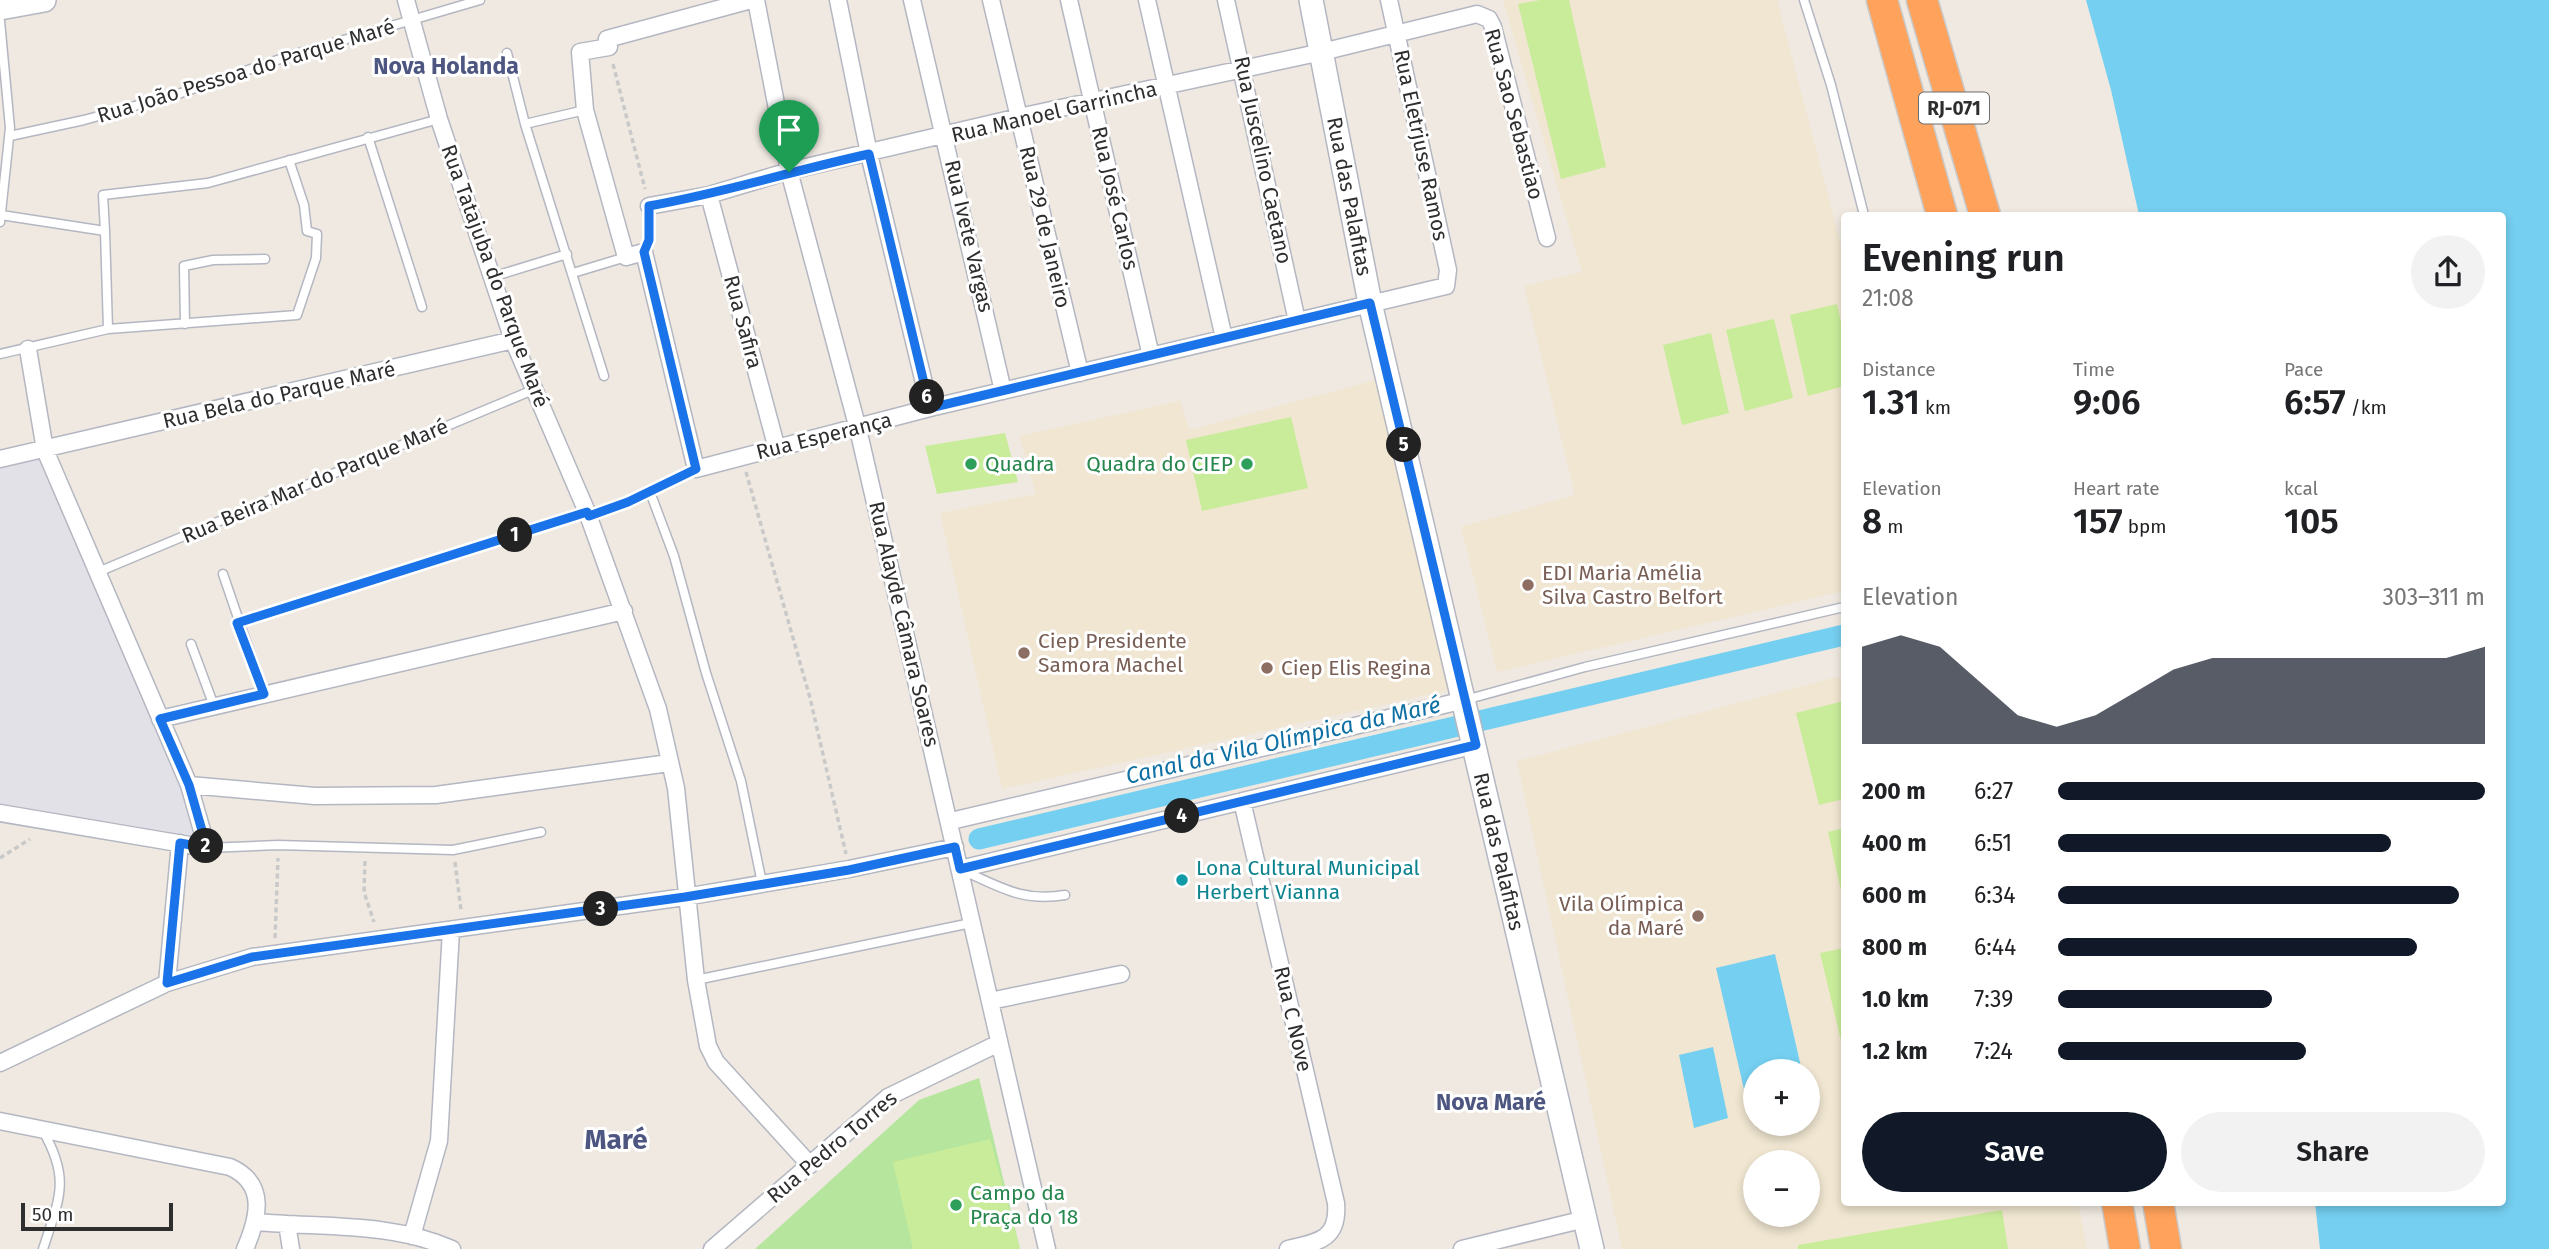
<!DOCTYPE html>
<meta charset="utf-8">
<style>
:root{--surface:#fff;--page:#f2f2f2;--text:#202124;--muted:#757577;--accent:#111827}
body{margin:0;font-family:"Fira Sans",sans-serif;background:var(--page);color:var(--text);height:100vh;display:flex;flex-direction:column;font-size:26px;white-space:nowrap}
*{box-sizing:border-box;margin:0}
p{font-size:23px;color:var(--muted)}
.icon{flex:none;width:38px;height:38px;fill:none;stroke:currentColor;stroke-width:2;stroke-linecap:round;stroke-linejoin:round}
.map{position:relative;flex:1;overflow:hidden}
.sheet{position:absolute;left:1841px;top:212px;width:665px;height:994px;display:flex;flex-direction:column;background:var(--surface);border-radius:7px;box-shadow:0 4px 10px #0003}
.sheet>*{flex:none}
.controls{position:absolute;left:1743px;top:1059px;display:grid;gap:14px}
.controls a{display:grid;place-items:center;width:77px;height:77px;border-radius:50%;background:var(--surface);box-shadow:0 4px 10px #0003;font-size:35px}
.scale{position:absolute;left:21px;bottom:18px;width:152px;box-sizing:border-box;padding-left:7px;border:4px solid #2e2e2e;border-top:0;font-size:19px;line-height:24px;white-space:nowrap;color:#2e2e2e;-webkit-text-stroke:5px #fff;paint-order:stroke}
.pin{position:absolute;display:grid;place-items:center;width:60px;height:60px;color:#fff;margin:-72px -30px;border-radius:50% 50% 50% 0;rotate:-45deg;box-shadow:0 0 7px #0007}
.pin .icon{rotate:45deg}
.km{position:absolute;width:35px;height:35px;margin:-18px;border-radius:50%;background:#222;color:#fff;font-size:19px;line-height:35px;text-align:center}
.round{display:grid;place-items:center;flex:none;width:74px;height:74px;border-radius:37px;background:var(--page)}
.overview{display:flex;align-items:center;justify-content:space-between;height:119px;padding:0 21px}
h1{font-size:38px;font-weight:600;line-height:52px}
.metrics{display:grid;grid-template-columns:repeat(3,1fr);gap:10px;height:119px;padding:7px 21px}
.metrics div{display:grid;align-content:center}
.metrics b{font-size:35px;font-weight:600}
.metrics small{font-size:19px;font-weight:400}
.metrics p{font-size:19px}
.chart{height:196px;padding:14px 21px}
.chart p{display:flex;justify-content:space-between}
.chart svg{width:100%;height:126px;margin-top:7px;fill:var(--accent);opacity:.7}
.primary-button{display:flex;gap:14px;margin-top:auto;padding:14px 21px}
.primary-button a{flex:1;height:80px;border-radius:42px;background:var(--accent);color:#fff;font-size:28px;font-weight:600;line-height:80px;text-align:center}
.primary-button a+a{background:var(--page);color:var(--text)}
ul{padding:0 21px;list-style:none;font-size:23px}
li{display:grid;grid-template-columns:112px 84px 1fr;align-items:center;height:52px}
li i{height:18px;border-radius:9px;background:var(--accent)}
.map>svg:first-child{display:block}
.industrial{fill:#e3e1e8}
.education{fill:#f0e6d1;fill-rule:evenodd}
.green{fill:#b6e59e}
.pitch{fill:#c9ec9a}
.water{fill:#75cff0}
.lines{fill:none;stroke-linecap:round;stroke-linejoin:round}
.canal{stroke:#75cff0;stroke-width:21}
.lane-casing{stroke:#b4b7c1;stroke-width:11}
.street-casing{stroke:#b4b7c1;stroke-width:19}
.secondary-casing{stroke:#b4b7c1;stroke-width:26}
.highway-casing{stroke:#c9c9c9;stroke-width:33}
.path{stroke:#c9c9c9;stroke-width:3.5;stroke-dasharray:5 3.5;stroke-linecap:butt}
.lane{stroke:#fff;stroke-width:8}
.street{stroke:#fff;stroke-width:16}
.secondary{stroke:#fff;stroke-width:23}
.highway{stroke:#ffa35c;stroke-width:30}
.route-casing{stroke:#fff;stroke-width:14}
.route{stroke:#1a73e8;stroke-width:9}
.leisure-dot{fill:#2e9e5b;stroke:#fff;stroke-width:2.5}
.education-dot{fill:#8d6e63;stroke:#fff;stroke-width:2.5}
.culture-dot{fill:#0f9aa8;stroke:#fff;stroke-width:2.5}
.labels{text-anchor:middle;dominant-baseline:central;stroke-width:6;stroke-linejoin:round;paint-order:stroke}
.shield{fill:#fff;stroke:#6d6d6d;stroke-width:2}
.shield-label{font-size:19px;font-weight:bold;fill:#2e2e2e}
.street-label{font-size:21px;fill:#2e2e2e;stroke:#fff}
.leisure-label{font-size:21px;fill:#27864d;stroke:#fff;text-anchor:start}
.education-label{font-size:21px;fill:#785e54;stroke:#fff;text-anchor:start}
.culture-label{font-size:21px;fill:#0d838f;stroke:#fff;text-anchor:start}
.neighbourhood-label{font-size:23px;font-weight:bold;fill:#4d5680;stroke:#fff}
.water-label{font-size:23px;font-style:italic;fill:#0d6fa3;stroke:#fff}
.district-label{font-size:28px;font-weight:bold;fill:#4d5680;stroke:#fff}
</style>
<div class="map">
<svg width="2549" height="1249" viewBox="0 0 2549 1249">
<rect width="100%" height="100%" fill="#efe9e1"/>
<path class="industrial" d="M38,452l162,379 -4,6 -196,-31v-346z"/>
<path class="education" d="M1503,0h274l67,256v335l-347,81 -36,-145 114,-32 -51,-209 58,-14z
M1376,380l78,309 -452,100 -62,-276 96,-19 -17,-58 161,-35 9,29z
M1844,675v527h234l9,47h-465l-105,-488zM1755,1071h53v53h-53zM1755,1162h53v52h-53z"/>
<path class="green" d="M979,1078l41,171h-265l164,-149z"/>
<path class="pitch" d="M1540,0h29l37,167 -45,12 -43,-175z
M1837,304l7,31v51l-36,10 -18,-81z
M1774,319l19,79 -48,13 -19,-81z
M1711,333l18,80 -47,12 -19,-80z
M1291,417l17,71 -106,23 -16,-71z
M1005,433l13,49 -81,12 -12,-48z
M1844,701v98l-25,6 -23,-92z
M1844,828v76l-16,-72z
M1844,948v105l-24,-100z
M990,1139l30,110h-107l-20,-87z
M2002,1210l6,39h-210v-4z"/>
<path class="water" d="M2086,0h463v1249h-229l-5,-47h187v-987h-363l-28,-125z
M1775,954l27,117h-47v39l-6,1 -33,-143z
M1713,1047l15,71 -34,10 -15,-73z"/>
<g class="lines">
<path class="canal" d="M979,839l865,-204"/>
<g class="lane-casing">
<path id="lane" d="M1804,0l27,85 33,130
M0,21l10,107 -10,94
M507,53l18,71 79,252
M525,124l60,-14
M10,136l74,-16 94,-26 111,-38 191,-56
M368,137l54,170
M1,215l104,16 3,98
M105,231l-2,-36 105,-12 231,-64
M573,273l53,-16
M492,277l75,-23
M185,324l-1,-58 29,-6 52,-1
M0,354l108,-25 189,-14 19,-57 1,-24 -10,-3 -3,-26 -15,-45
M650,492l24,64 32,117 35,108 21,102
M589,516l39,-14 68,-33
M98,572l435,-182
M223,574l41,120
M237,623l350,-111
M191,644l23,62
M1465,700l120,-33 259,-60
M207,848l71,-3 175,5 88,-18
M962,870c38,17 60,32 103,25
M696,980l275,-57
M43,1131c28,49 16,68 0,118"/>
</g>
<g class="street-casing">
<path id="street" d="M406,0l33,119 74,221 74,172 71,197 18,79 20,192 12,66 8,16 94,103
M756,0l33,171 69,258 189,820
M838,0l31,154 61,254
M912,0l91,391
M991,0l89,373
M1069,0l82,356
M1147,0l77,338
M1226,0l71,321
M607,39l144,-39
M609,47l-29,5 5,58 41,147 18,-5 52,217 234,-61 516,-122 2,-16 -59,-270
M709,195l68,254
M649,206l60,-11 80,-24 230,-54 303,-65 155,-38 12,5 4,8 54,211
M0,459l513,-119
M160,719l464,-108
M189,785l126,11 121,-1 233,-32
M1242,801l94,402c3,37 -18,39 -48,46
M0,813l207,35 -18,-63 -144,-335 -17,-101
M951,821l514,-121
M960,869l516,-124
M167,983l13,-140
M990,1001l131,-27
M0,1063l167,-80 85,-26 433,-60 164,-28 106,-22
M0,1121l230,46c38,17 28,52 15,82
M257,1222c65,6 134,0 195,27
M287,1224l4,25
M412,1236l27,-95 12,-211
M712,1249l176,-152 111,-54
M1462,1249l123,-30"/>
</g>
<g class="secondary-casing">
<g id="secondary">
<path id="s1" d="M1311,0l59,303 222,946"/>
<path d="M0,8l44,-8"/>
</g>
</g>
<g class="highway-casing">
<path id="highway" d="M1882,0l60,215
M1922,0l63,215
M2117,1202l8,47
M2158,1202l8,47"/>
</g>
<path class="path" d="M613,64l32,125
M746,472l64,226 36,156
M0,858l30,-19
M365,861l-1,31 10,30
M455,862l6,48
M275,938l3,-80"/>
<use href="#lane" class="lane"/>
<use href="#street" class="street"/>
<use href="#secondary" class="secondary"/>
<use href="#highway" class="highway"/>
</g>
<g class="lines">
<g class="route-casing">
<path id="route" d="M869,154l61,254 440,-105 106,442 -516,124 -5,-22 -106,23 -164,27 -433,60 -85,26 13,-140 27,5 -18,-63 -29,-66 104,-25 -27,-71 350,-111 2,4 39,-14 68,-33 -52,-217 5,-12v-34c75,-13 146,-36 220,-52z"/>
</g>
<use href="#route" class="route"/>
</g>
<g class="leisure-dot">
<circle cx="971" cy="464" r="7"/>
<circle cx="1247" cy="464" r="7"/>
<circle cx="956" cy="1205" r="7"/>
</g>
<g class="education-dot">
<circle cx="1528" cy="585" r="7"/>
<circle cx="1024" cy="653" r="7"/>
<circle cx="1267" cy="668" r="7"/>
<circle cx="1698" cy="916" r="7"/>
</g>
<circle class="culture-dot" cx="1182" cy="880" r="7"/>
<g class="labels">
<rect class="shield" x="1919" y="92.5" width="70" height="31" rx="5"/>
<g class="shield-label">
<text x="1954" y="108">RJ-071</text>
</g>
<g class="street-label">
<text transform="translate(246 71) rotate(-17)">Rua João Pessoa do Parque Maré</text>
<text transform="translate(1054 112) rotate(-13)">Rua Manoel Garrincha</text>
<text transform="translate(1514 114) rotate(75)">Rua Sao Sebastiao</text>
<text transform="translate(1421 145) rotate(78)">Rua Eletrjuse Ramos</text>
<text transform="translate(1263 160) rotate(78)">Rua Juscelino Caetano</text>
<text stroke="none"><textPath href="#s1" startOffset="200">Rua das Palafitas</textPath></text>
<text transform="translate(1115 198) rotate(77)">Rua José Carlos</text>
<text transform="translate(1045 227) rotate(77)">Rua 29 de Janeiro</text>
<text transform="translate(969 236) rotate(77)">Rua Ivete Vargas</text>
<text transform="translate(495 276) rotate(70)">Rua Tatajuba do Parque Maré</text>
<text transform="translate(743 322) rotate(75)">Rua Safira</text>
<text transform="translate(279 395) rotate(-13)">Rua Bela do Parque Maré</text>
<text transform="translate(824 436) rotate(-14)">Rua Esperança</text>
<text transform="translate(315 481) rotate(-23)">Rua Beira Mar do Parque Maré</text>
<text transform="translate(904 624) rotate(77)">Rua Alayde Câmara Soares</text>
<text stroke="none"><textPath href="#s1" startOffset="872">Rua das Palafitas</textPath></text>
<text transform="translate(1293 1019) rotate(77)">Rua C Nove</text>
<text transform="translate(832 1147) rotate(-40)">Rua Pedro Torres</text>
</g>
<g class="leisure-label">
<text x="985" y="464">Quadra</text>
<text x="1233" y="464" text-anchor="end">Quadra do CIEP</text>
<text x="970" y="1193">Campo da<tspan x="970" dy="24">Praça do 18</tspan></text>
</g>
<g class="education-label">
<text x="1542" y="573">EDI Maria Amélia<tspan x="1542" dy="24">Silva Castro Belfort</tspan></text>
<text x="1038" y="641">Ciep Presidente<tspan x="1038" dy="24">Samora Machel</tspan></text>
<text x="1281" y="668">Ciep Elis Regina</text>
<text x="1684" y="904" text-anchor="end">Vila Olímpica<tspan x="1684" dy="24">da Maré</tspan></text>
</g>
<g class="culture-label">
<text x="1196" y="868">Lona Cultural Municipal<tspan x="1196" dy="24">Herbert Vianna</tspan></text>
</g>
<g class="neighbourhood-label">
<text x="446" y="66">Nova Holanda</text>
<text x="1491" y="1102">Nova Maré</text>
</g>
<g class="water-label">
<text transform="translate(1283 740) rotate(-13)">Canal da Vila Olímpica da Maré</text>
</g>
<g class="district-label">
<text x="616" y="1139">Maré</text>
</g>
</g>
</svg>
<div class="controls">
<a>+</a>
<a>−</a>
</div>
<div class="scale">50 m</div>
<div class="pin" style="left:789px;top:172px;background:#1e9e55"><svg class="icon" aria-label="arrive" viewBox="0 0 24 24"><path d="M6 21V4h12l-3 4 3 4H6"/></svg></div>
<b class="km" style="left:515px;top:535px">1</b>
<b class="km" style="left:206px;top:846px">2</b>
<b class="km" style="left:601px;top:909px">3</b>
<b class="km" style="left:1182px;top:816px">4</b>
<b class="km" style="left:1404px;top:445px">5</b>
<b class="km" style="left:927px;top:397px">6</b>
<section class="sheet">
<div class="overview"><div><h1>Evening run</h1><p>21:08</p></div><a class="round"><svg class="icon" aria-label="share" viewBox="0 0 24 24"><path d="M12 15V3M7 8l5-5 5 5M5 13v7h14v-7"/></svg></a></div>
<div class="metrics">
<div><p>Distance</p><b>1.31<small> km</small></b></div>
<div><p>Time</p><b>9:06</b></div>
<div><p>Pace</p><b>6:57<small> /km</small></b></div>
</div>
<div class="metrics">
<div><p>Elevation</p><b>8<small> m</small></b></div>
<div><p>Heart rate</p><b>157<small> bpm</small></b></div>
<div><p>kcal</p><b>105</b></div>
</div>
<div class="chart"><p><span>Elevation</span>303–311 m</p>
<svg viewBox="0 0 160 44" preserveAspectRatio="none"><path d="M0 44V10L10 6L20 10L30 22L40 34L50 38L60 34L70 26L80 18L90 14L100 14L110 14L120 14L130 14L140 14L150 14L160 10V44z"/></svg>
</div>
<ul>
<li><b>200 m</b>6:27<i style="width:100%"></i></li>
<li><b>400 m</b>6:51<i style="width:78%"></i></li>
<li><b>600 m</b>6:34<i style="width:94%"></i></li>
<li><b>800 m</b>6:44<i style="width:84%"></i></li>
<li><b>1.0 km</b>7:39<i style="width:50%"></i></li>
<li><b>1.2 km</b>7:24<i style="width:58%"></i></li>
</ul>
<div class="primary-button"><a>Save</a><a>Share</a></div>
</section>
</div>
